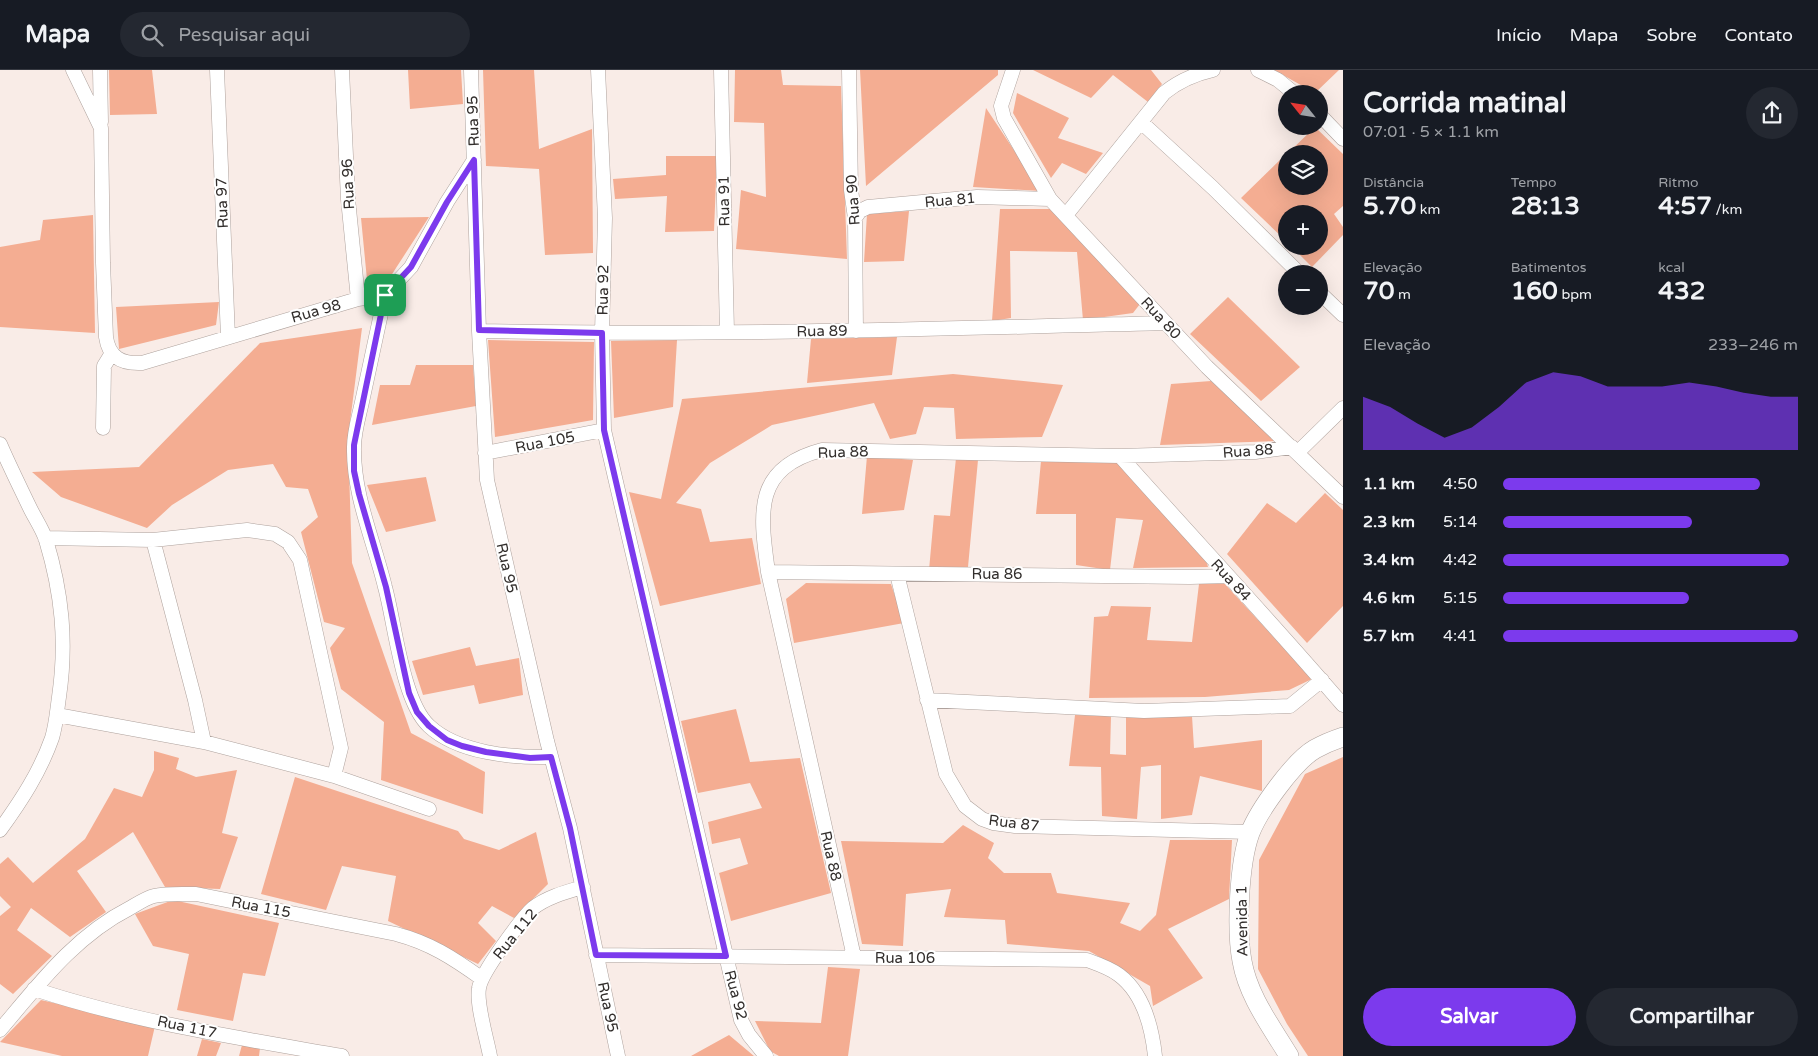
<!DOCTYPE html>
<html lang="pt">
<meta charset="utf-8">
<style>
:root{--surface:#171b24;--page:#242831;--text:#f1f3f6;--muted:#9ea1a6;--line:#363941;--accent:#7c3aed}
body{margin:0;font-family:"Varela Round",sans-serif;background:var(--page);color:var(--text);height:100vh;display:flex;flex-direction:column;font-size:19px;white-space:nowrap}
*{box-sizing:border-box;margin:0}
p{font-size:16px;color:var(--muted)}
.icon{flex:none;width:28px;height:28px;fill:none;stroke:currentColor;stroke-width:2;stroke-linecap:round;stroke-linejoin:round}
.map{position:relative;flex:1;overflow:hidden}
.sheet{display:flex;flex-direction:column;background:var(--surface);width:475px}
.sheet>*{flex:none}
.needle{width:32px;rotate:300deg}
.tools{position:absolute;left:1278px;top:15px;display:grid;gap:10px}
.tools a{display:grid;place-items:center;width:50px;height:50px;border-radius:50%;background:var(--surface);box-shadow:0 5px 20px #0002;font-size:25px}
.pin{position:absolute;display:grid;place-items:center;width:42px;height:42px;color:#fff;margin:-21px;border-radius:10px;box-shadow:0 2px 8px #0006}
.round{display:grid;place-items:center;flex:none;width:52px;height:52px;border-radius:26px;background:var(--page)}
.headline{display:flex;align-items:center;justify-content:space-between;height:85px;padding:0 20px}
h1{font-size:28px;font-weight:700;line-height:38px}
.metrics{display:grid;grid-template-columns:repeat(3,1fr);gap:8px;height:85px;padding:5px 20px}
.metrics div{display:grid;align-content:center}
.metrics b{font-size:25px;font-weight:700}
.metrics small{font-size:14px;font-weight:400}
.metrics p{font-size:14px}
.chart{height:140px;padding:10px 20px}
.chart p{display:flex;justify-content:space-between}
.chart svg{width:100%;height:90px;margin-top:5px;fill:var(--accent);opacity:.7}
.button{display:flex;gap:10px;margin-top:auto;padding:10px 20px}
.button a{flex:1;height:58px;border-radius:30px;background:var(--accent);color:#fff;font-size:20px;font-weight:700;line-height:58px;text-align:center}
.button a+a{background:var(--page);color:var(--text)}
ul{padding:0 20px;list-style:none;font-size:16px}
li{display:grid;grid-template-columns:80px 60px 1fr;align-items:center;height:38px}
li i{height:12px;border-radius:6px;background:var(--accent)}
header{display:flex;align-items:center;gap:30px;box-sizing:border-box;height:70px;padding:0 25px;background:var(--surface);border-bottom:1px solid var(--line)}
header strong{font-size:24px}
nav{display:flex;gap:28px;margin-inline-start:auto;font-size:18px}
.search{width:350px;height:45px;background:var(--page);display:flex;align-items:center;gap:12px;box-sizing:border-box;padding:0 18px;border-radius:28px;color:var(--muted);font-size:19px}
main{display:flex;flex:1;min-height:0}
.map>svg:first-child{display:block}
.green{fill:#f4ad92}
.lines{fill:none;stroke-linecap:round;stroke-linejoin:round}
.street-casing{stroke:#aea29d;stroke-width:15}
.secondary-casing{stroke:#aea29d;stroke-width:20}
.street{stroke:#fff;stroke-width:14}
.secondary{stroke:#fff;stroke-width:19}
.route-casing{stroke:#fff;stroke-width:10}
.route{stroke:#7c3aed;stroke-width:6}
.labels{text-anchor:middle;dominant-baseline:central;stroke-width:4;stroke-linejoin:round;paint-order:stroke}
.street-label{font-size:15px;fill:#322e2c;stroke:#fff}
</style>
<header>
<strong>Mapa</strong>
<div class="search"><svg class="icon" aria-label="search" viewBox="0 0 24 24"><circle cx="10" cy="10" r="6"/><path d="M15 15l6 6"/></svg>Pesquisar aqui</div>
<nav><a>Início</a><a>Mapa</a><a>Sobre</a><a>Contato</a></nav>
</header>
<main>
<div class="map">
<svg width="1343" height="986" viewBox="0 0 1343 986">
<rect width="100%" height="100%" fill="#f9ece7"/>
<path class="green" d="M109,0h43l5,44 -47,1z
M408,0h53l2,34 -53,5z
M483,0h51l5,79 53,-20 1,124 -48,2 -6,-86 -53,-3z
M735,0h46l2,15 58,1 6,173 -111,-10 5,-59 25,7 -2,-74 -30,-1z
M860,0h138v5l-132,111z
M1033,0h118l11,14 -14,18 -35,-27 -22,23z
M1274,0h65l-24,23z
M1017,23l52,25 -11,20 45,15 -17,21 -24,-11 -11,15 -38,-65z
M986,38l55,83 -68,-4z
M1315,57l28,27v52l-9,8 9,13v8l-31,32 -21,-21h28v-32h-33v27l-45,-43 45,-44v32h33v-32h-32z
M666,86h51l-3,75 -49,1 2,-36 -52,3 -2,-20 53,-4z
M1000,139h52l88,95 -7,9 -50,7 -6,-68 -67,-1 1,67 -19,3z
M909,141l-5,50 -40,1 3,-48z
M93,145l2,118 -95,-6v-80l40,-7 3,-20z
M429,147l-44,68 -17,5 -7,-72z
M1228,227l72,70 -39,34 -71,-67z
M219,232l-3,23 -97,24 -3,-42z
M362,258l-14,110 4,125 59,170 74,39 -2,42 -102,-34 3,-58 -43,-33 -11,-41 15,-20 -21,-6 -23,-90 17,-15 -10,-28 -22,-2 -13,-23 -45,6 -56,35 -25,23 -86,-31 -29,-25 107,-5 121,-124z
M897,267l-5,38 -85,8 4,-44z
M488,270l106,2 -1,78 -98,17z
M677,270l-4,67 -59,11 -3,-77z
M416,295h57l3,41 -104,19 8,-40h30z
M953,304l110,11 -21,52 -86,2 -2,-31 -30,-1 -8,27 -26,5 -16,-36 -102,22 -62,38 -34,40 25,6 9,33 42,-4 9,46 -101,22 -31,-114 32,7 21,-100z
M1211,311l66,60 -117,4 11,-61z
M867,386l46,4 -9,50 -42,4z
M956,388l22,2 -10,107 -39,3 5,-55 16,1z
M1041,391l78,1 87,98 2,7 -75,1 10,-48 -27,-2 -6,52 -34,-5v-51h-40z
M426,407l10,44 -50,11 -19,-47z
M1325,423l18,17v96l-36,37 -80,-89 40,-51 29,20z
M806,513l85,1 13,39 -110,20 -8,-44z
M1224,513l88,96 -23,11 -84,7 -116,1 5,-81 14,-1 3,-10 40,1 -4,33 45,2 7,-58z
M470,577l6,19 43,-8 4,37 -44,9 -5,-19 -51,10 -11,-34z
M736,639l14,53 50,-4 31,135 -100,28 -12,-48 29,-9 -8,-26 -28,6 -4,-22 54,-14 -12,-25 -52,10 -17,-72z
M1075,645l36,1 -1,38 16,1v-39h66l2,32 68,-8v51l-62,-15 -8,39 -31,4v-54l-20,2 -4,52 -35,-3 -1,-49 -32,-1z
M154,681l25,7 -3,11 20,8 41,-7 -15,63 16,4 -18,52 -55,-2 -32,-55 -56,39 29,41 -36,25 -39,-29 -14,22 35,26 -39,38 -13,-10v-68l11,-9 -11,-11v-32l8,-7 25,26 52,-44 29,-51 28,9 12,-27z
M1343,687v299h-35l-21,-32 -29,-55 1,-109 46,-86z
M295,707l163,54 6,8 35,11 37,-18 12,52 -34,34 -22,-12 -14,17 18,18 -18,23 -90,-43 8,-45 -54,-10 -16,44 -65,-16z
M963,755l31,18 -6,15 16,15h47l6,20 73,10 -10,20 20,8 16,-16 14,-75h62l-3,59 -61,30 35,49 -50,28 -3,-20 -61,-35 -82,-7 -2,-24 -61,-3 7,-28 -45,5 -3,52 -41,-2 -21,-103 102,2z
M173,830l106,23 -14,53 -22,-3 -10,48 -56,-11 12,-56 -36,-8 -18,-32z
M828,897l32,2 -12,87h-69l-9,-5 -15,-30 66,2z
M41,930l114,26 -7,30h-86l-62,-14z
M729,965l25,21h-63z
M202,969l19,4 -5,13h-19z
M242,975l18,3 -1,8h-20z"/>
<g class="lines">
<g class="street-casing">
<path id="street" d="M73,0l28,58 2,135 3,74c3,21 16,27 36,26l216,-64 27,-4
M100,0l1,52
M217,0l11,267
M342,0l6,129 10,100
M471,0l8,261 8,149 60,261 23,87 48,228
M598,0l7,148 -3,115 2,97 137,590 8,15 17,21
M721,0l6,262
M849,0l2,120 4,28 1,113
M1013,0l-12,36 3,12 46,81 157,168 136,130
M1258,0l20,10 17,14
M1319,44l24,25
M1141,52l72,66 87,86
M1066,145l98,-122c15,-12 31,-19 49,-23
M855,148l5,-7 8,-4 109,-10 73,2
M1319,222l24,23
M385,225c-8,36 -15,71 -23,107 -3,14 -8,30 -8,45 -1,48 20,94 31,140 10,36 17,114 44,139 29,27 83,32 122,31
M385,225l26,-28 36,-65 27,-42
M479,261c229,5 458,-2 686,-8
M103,358l1,-62 8,-13
M0,374c9,21 19,41 29,62 5,11 13,22 17,34 16,53 21,102 13,157 -2,14 -3,28 -7,41 -12,34 -31,63 -52,92
M485,383l119,-23
M1297,383l46,-45
M1120,386c74,83 150,164 223,249
M45,468l108,2 94,-10 28,4 13,8 12,18 41,188 -7,28
M153,470l42,160 9,42
M768,502l422,5 37,-1
M897,504l49,200 19,32 17,13 11,4 22,3 235,6
M927,630l217,11 146,-5 32,-26
M57,645l147,27 130,34 95,33
M596,885l491,5c11,4 23,8 32,15 24,18 33,53 36,81
M854,887l-86,-385c-8,-59 -15,-104 54,-122l298,6 135,-4 37,-5
M34,919c100,33 205,49 308,67
M0,960c39,-46 75,-94 130,-122 7,-4 16,-10 24,-12 13,-3 28,-2 42,-2l200,40c34,9 57,24 85,44
M490,986c-3,-17 -14,-52 -11,-68 2,-15 42,-69 54,-80 14,-11 33,-16 50,-21"/>
</g>
<g class="secondary-casing">
<path id="secondary" d="M1289,986c-18,-30 -41,-60 -47,-95 -6,-32 -3,-98 8,-128 9,-23 44,-72 65,-84 9,-5 19,-9 28,-12"/>
</g>
<use href="#street" class="street"/>
<use href="#secondary" class="secondary"/>
</g>
<g class="lines">
<g class="route-casing">
<path id="route" d="M474,90l5,170 123,3 2,97 122,526 -130,-1 -26,-127 -19,-71 -21,1 -44,-6 -24,-6 -15,-6 -18,-14 -12,-14 -8,-19 -23,-106 -27,-93 -5,-23v-26l31,-150 26,-28 36,-65z"/>
</g>
<use href="#route" class="route"/>
</g>
<g class="labels">
<g class="street-label">
<text transform="translate(473 51) rotate(-92)">Rua 95</text>
<text transform="translate(348 114) rotate(-93)">Rua 96</text>
<text transform="translate(853 130) rotate(-94)">Rua 90</text>
<text transform="translate(950 130) rotate(-5)">Rua 81</text>
<text transform="translate(724 131) rotate(-91)">Rua 91</text>
<text transform="translate(222 133) rotate(-92)">Rua 97</text>
<text transform="translate(603 220) rotate(-89)">Rua 92</text>
<text transform="translate(316 241) rotate(-16)">Rua 98</text>
<text transform="translate(1161 248) rotate(47)">Rua 80</text>
<text transform="translate(822 261) rotate(-1)">Rua 89</text>
<text transform="translate(545 372) rotate(-11)">Rua 105</text>
<text transform="translate(1248 381) rotate(-4)">Rua 88</text>
<text transform="translate(843 382) rotate(-2)">Rua 88</text>
<text transform="translate(507 498) rotate(77)">Rua 95</text>
<text x="997" y="504">Rua 86</text>
<text transform="translate(1231 510) rotate(47)">Rua 84</text>
<text transform="translate(1014 753) rotate(7)">Rua 87</text>
<text transform="translate(831 786) rotate(77)">Rua 88</text>
<text transform="translate(261 837) rotate(11)">Rua 115</text>
<text transform="translate(1242 851) rotate(-91)">Avenida 1</text>
<text transform="translate(515 864) rotate(-51)">Rua 112</text>
<text x="905" y="888">Rua 106</text>
<text transform="translate(736 925) rotate(75)">Rua 92</text>
<text transform="translate(608 937) rotate(78)">Rua 95</text>
<text transform="translate(187 957) rotate(12)">Rua 117</text>
</g>
</g>
</svg>
<div class="tools">
<a><svg class="needle" viewBox="-14 -14 28 28"><path d="M0-13l5 13h-10z" fill="#e53935"/><path d="M0 13l5-13h-10z" fill="#9ea1a6"/></svg></a>
<a><svg class="icon" aria-label="layers" viewBox="0 0 24 24"><path d="M12 4l9 5-9 5-9-5zM3 14l9 5 9-5"/></svg></a>
<a>+</a>
<a>−</a>
</div>
<div class="pin" style="left:385px;top:225px;background:#1e9e55"><svg class="icon" aria-label="arrive" viewBox="0 0 24 24"><path d="M6 21V4h12l-3 4 3 4H6"/></svg></div>
</div>
<section class="sheet">
<div class="headline"><div><h1>Corrida matinal</h1><p>07:01 · 5 × 1.1 km</p></div><a class="round"><svg class="icon" aria-label="share" viewBox="0 0 24 24"><path d="M12 15V3M7 8l5-5 5 5M5 13v7h14v-7"/></svg></a></div>
<div class="metrics">
<div><p>Distância</p><b>5.70<small> km</small></b></div>
<div><p>Tempo</p><b>28:13</b></div>
<div><p>Ritmo</p><b>4:57<small> /km</small></b></div>
</div>
<div class="metrics">
<div><p>Elevação</p><b>70<small> m</small></b></div>
<div><p>Batimentos</p><b>160<small> bpm</small></b></div>
<div><p>kcal</p><b>432</b></div>
</div>
<div class="chart"><p><span>Elevação</span>233–246 m</p>
<svg viewBox="0 0 160 44" preserveAspectRatio="none"><path d="M0 44V18L10 23L20 31L30 38L40 33L50 23L60 11L70 6L80 8L90 13L100 13L110 13L120 11L130 13L140 16L150 18L160 18V44z"/></svg>
</div>
<ul>
<li><b>1.1 km</b>4:50<i style="width:87%"></i></li>
<li><b>2.3 km</b>5:14<i style="width:64%"></i></li>
<li><b>3.4 km</b>4:42<i style="width:97%"></i></li>
<li><b>4.6 km</b>5:15<i style="width:63%"></i></li>
<li><b>5.7 km</b>4:41<i style="width:100%"></i></li>
</ul>
<div class="button"><a>Salvar</a><a>Compartilhar</a></div>
</section>
</main>
